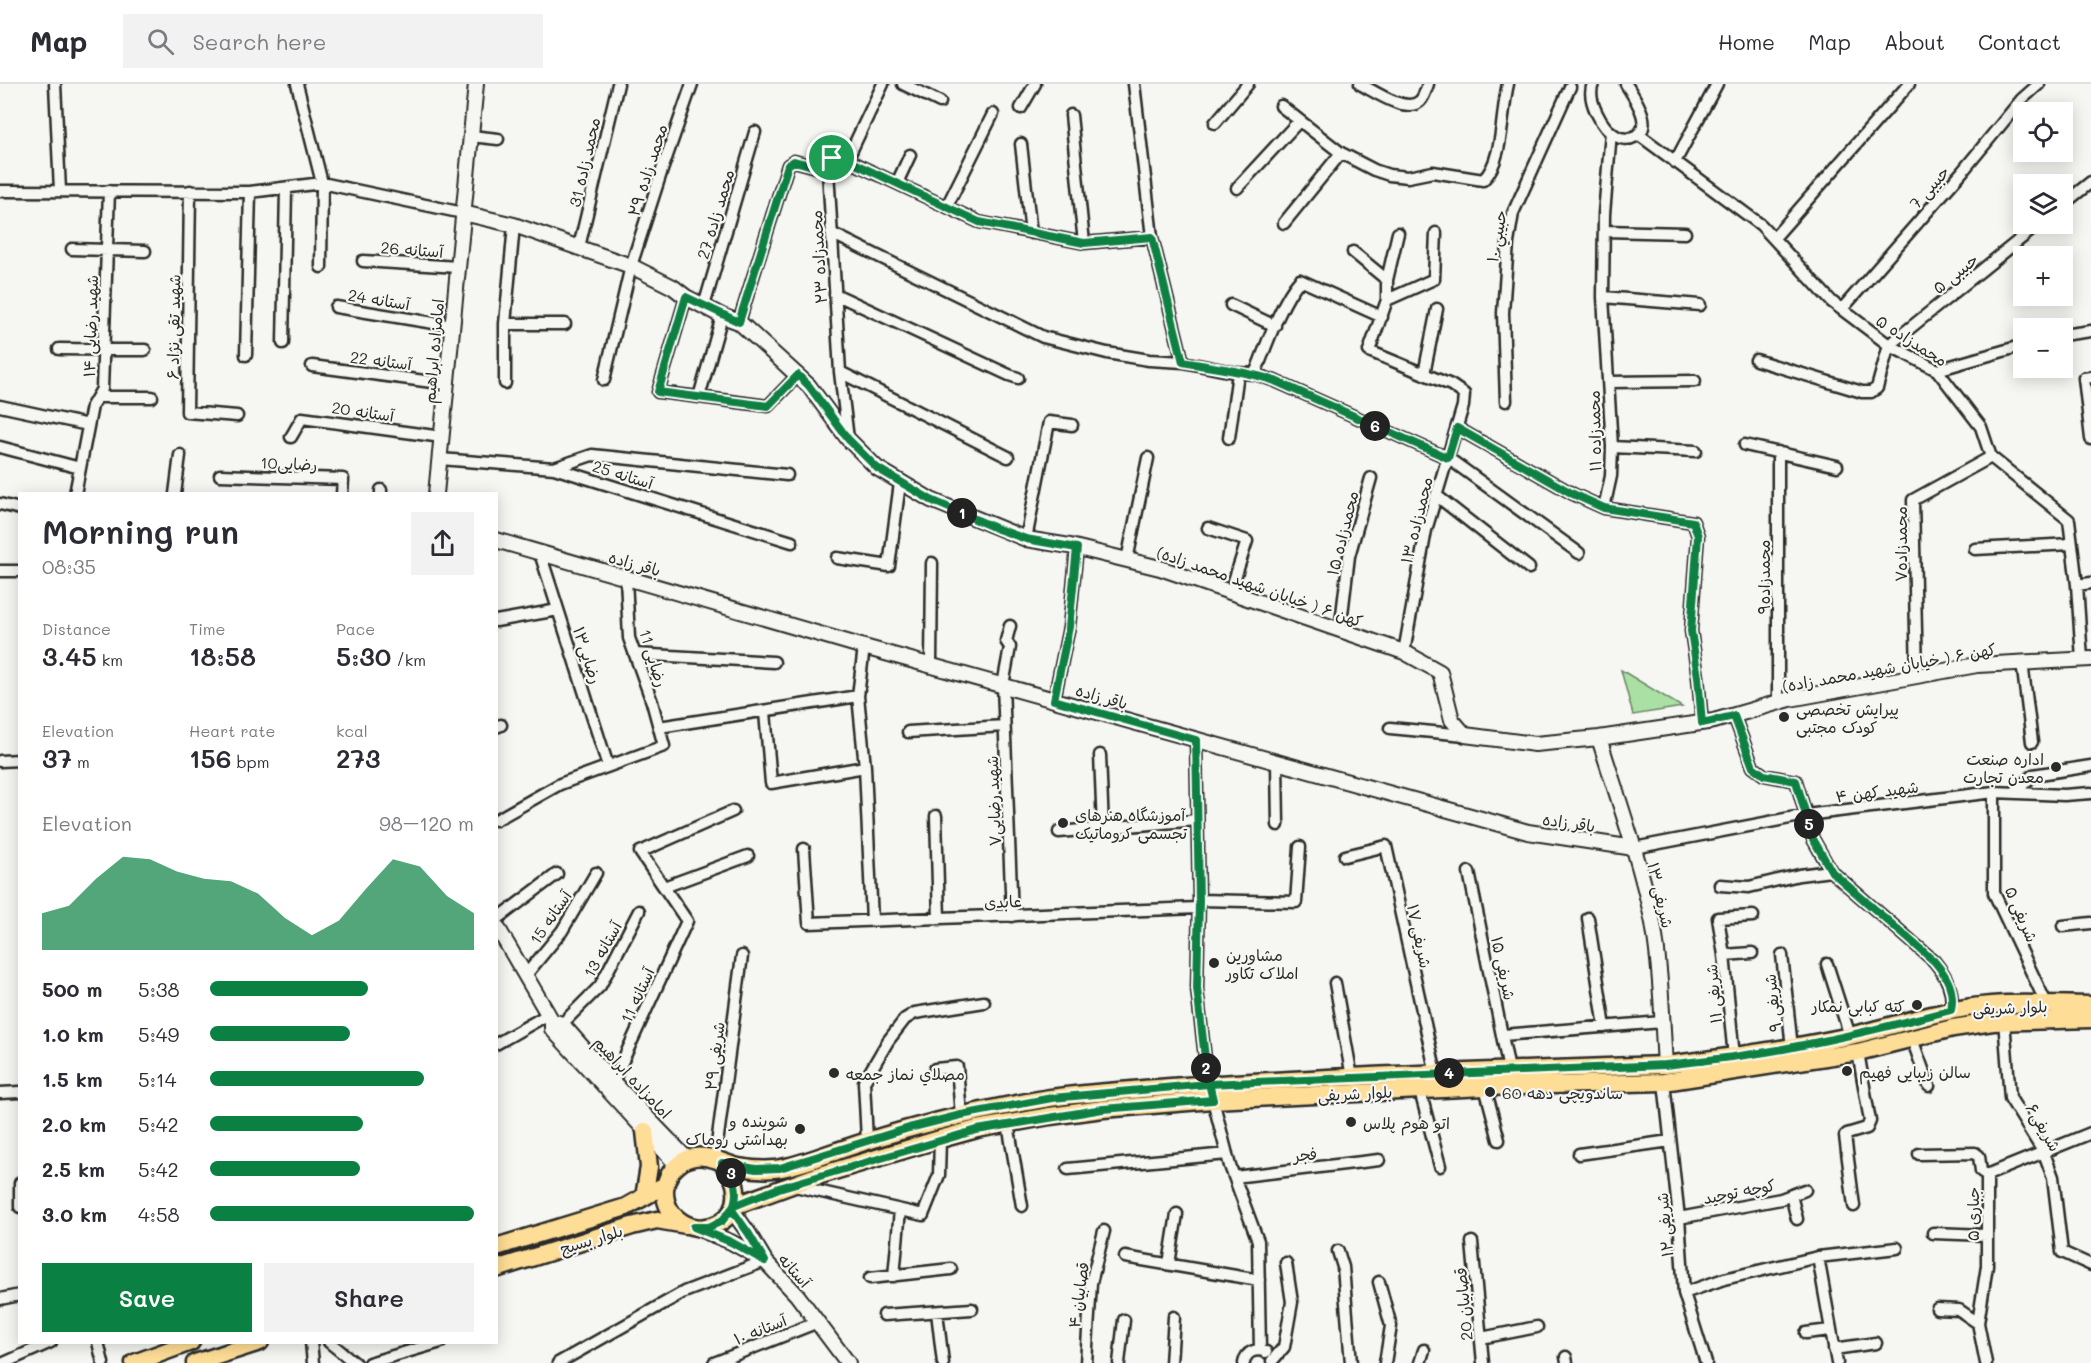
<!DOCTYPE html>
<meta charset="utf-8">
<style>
:root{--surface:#fff;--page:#f2f2f3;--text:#2b2b33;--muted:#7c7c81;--line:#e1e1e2;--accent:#0b8043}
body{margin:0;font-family:Mali,"Playpen Sans Arabic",sans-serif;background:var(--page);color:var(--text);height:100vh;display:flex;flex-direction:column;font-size:22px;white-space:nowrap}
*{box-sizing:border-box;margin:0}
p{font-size:20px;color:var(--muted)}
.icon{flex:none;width:33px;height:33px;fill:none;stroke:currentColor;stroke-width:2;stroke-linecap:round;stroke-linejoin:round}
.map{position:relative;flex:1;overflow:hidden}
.sheet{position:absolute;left:18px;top:408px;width:480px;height:852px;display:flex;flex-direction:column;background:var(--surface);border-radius:0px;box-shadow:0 3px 15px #0003}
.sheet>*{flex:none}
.controls{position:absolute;left:2013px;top:18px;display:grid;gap:12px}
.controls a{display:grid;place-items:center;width:60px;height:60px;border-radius:0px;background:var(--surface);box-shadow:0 3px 15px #0003;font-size:30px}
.pin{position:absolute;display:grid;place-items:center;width:51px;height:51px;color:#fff;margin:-26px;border:3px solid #fff;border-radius:50%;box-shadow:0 2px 6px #0007}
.km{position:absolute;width:30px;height:30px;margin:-15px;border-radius:50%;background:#222;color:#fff;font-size:16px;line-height:30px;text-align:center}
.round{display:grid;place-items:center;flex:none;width:63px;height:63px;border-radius:0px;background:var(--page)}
.summary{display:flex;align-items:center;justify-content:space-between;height:102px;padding:0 24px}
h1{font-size:33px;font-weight:600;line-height:45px}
.figures{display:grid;grid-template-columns:repeat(3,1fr);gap:9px;height:102px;padding:6px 24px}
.figures div{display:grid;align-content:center}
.figures b{font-size:26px;font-weight:600}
.figures small{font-size:16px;font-weight:400}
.figures p{font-size:16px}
.chart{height:168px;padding:12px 24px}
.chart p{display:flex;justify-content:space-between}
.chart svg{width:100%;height:108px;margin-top:6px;fill:var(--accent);opacity:.7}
.primary-button{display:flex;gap:12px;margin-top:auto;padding:12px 24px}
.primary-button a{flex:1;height:69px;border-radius:0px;background:var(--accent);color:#fff;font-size:24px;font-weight:600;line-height:69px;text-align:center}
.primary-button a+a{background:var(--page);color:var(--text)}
ul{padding:0 24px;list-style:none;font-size:20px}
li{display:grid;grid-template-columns:96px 72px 1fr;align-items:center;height:45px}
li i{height:15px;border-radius:8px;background:var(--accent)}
header{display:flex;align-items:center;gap:36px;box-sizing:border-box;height:84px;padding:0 30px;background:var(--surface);border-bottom:2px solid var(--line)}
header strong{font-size:28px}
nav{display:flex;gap:33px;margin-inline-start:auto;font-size:21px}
.search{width:420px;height:54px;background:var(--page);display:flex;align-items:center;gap:15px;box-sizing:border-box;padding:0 21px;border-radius:0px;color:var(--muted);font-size:22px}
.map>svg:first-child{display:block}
.green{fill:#aae0a3;stroke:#6a8667;stroke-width:1.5}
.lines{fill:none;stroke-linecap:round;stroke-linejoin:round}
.street-casing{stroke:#2b2b2b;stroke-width:15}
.secondary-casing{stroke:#2b2b2b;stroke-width:18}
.primary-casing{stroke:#2b2b2b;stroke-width:21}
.street{stroke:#f6f6f2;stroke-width:10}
.secondary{stroke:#f6f6f2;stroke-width:14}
.primary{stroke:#fedd96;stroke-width:16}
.route-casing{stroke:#fff;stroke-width:12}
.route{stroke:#0b8043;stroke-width:8}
.poi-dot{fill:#2b2b2b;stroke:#f6f6f2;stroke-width:2}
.labels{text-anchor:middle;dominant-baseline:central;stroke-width:4.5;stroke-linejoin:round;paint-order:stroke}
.street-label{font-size:16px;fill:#2b2b2b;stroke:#f6f6f2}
.poi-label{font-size:16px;fill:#2b2b2b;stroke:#f6f6f2;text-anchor:start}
</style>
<header>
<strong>Map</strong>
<div class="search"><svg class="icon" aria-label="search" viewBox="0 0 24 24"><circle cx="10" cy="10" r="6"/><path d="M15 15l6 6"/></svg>Search here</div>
<nav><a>Home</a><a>Map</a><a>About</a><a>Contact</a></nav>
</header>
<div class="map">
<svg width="2091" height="1279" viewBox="0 0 2091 1279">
<rect width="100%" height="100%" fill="#f6f6f2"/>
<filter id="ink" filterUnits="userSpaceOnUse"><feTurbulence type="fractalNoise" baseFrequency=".0167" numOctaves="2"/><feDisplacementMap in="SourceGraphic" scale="12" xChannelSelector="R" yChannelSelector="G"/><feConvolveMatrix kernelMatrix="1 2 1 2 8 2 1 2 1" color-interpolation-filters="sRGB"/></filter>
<g filter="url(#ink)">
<path class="green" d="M1621,586l61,37 -49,8z"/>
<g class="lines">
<g class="street-casing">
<path id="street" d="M55,0l5,107
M297,0l25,99 -1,84
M903,0l37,18
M1134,0l18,153 31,125 55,11 17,1
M1360,0c14,7 46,30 60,17 4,-4 6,-11 8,-17
M1593,0c-7,15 9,45 23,52 5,3 13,4 18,1 22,-10 0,-40 -8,-53
M1281,22l60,47
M1021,24l14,-24
M1071,31l13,128
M1215,39l33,-39
M1611,48l-7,82 -1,83 9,150 -1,29 -7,32 89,14 5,14 -7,95 7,46 4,46
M1638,50l123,91 71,77 57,43 48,25 44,57 10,30 78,63 8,65 5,74
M471,52l27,3
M1021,60l10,89
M847,76l36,-76
M1675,78l42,-78
M897,99l13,-28
M1237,104l62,-67
M0,107l250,1 72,-9 141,30
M190,107l-3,221 50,4
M2062,121l29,-23
M947,122l46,-92
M1284,139l57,-70 33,17 15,5 19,2 25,-5 50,8c21,-19 18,-69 25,-96
M1604,147l81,2
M831,149l212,104 64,16 42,7 34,2
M1398,149l-11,47v20l-18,51 82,34 13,9 -1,12 -37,124 -22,122
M1774,154l135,-154
M579,163l39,-163
M72,165l73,2
M1353,168l34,28
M363,177l95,6
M835,210l174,81 9,3
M686,213l-28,95 41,5 23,-81
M1603,213l97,8
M1387,216l47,-21 2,-46
M1231,221l44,21
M704,222l51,-174
M336,223l116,19
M1842,225l120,-137 60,-73 17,-15
M1382,233l-82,-37c-19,21 -34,67 -45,94l20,7 173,77 131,95
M739,238l49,-157 6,-4 34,9
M505,240h60
M2062,251l29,-4
M283,259l3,-154
M59,265l86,1
M246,271l4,-163
M1756,276l106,32h9l6,-4 12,-43 150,-121
M312,282l135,18
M1937,286l87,-25
M840,288l168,85
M1424,290l13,-65
M2091,293l-7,1 7,61
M604,296l27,-114 30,-93 31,-89
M1608,298l87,-1
M505,299v-59l9,-99
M98,313h54
M699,313l69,9 30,-31
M1506,317l-3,-88 5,-70 5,-30 57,-126
M0,322l88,19
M1457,344l116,66 31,14
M291,353l11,-19 140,19
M1229,354l9,-65
M848,355l-8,-67 -12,-202 1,-10 3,-3 15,3 132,62 105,21 68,-6
M1745,361l92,21
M0,363l80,21
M1612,363l84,4
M1778,368v250
M440,375l114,9 238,74
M554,384l38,-13 195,20
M220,391l123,4 -1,15
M75,410l17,-88 10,-17 7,-198
M175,410l5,-39
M381,410v-4
M1437,412l92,72
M0,420l20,5
M1208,444l39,13 -17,52
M1026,455l23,-117 23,3
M1975,465l96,-5
M540,469l68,213
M837,474l52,8 11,-83
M1127,476l21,-102
M0,487h20
M2077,501l14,-2
M496,537l62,-11
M1010,542l-4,15 4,6 -7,38 9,231
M1340,547l9,-75 22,-78
M864,563l-6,49 7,71 7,154
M635,570l139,8
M2022,578l10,80
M931,581l1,-102
M1917,591l-4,-175 78,-43
M1054,616l15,-73 8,-79
M765,628l6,71 94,-16
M1734,632l19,51 11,8 32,6 17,58 18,32 103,90c13,16 20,29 17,49
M496,643l5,-2
M659,643l199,-31
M1390,644l75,7
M908,648l96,-6
M1196,656l3,160 -2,89 11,95
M1100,671l3,73
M0,677l20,-1
M1277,679l1,62
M1994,708v101l53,112
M2014,709l19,-18 58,-9
M936,732l3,103
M496,736l64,-36 104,-38 -12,-44 -23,-64 -3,-60
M1059,748l138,-12
M1634,764l172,-33 188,-23 70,3 27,-2
M804,765l5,74 389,-15
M1345,772l41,-10 50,228
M1469,788l40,198
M1720,801l29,2 50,-12 32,-4
M664,803l84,-31
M1199,816l97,2 4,-55
M1588,834l17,109
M496,836l61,-46
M2063,842l28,-3
M1724,871l-6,-37 35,-2
M1782,871l10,93
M1827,880l23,72
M525,892l37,-45 34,-58
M1335,899l17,94
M2004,936l6,78 34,55 9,24 9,75 29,13
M562,940l38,-38 39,-75
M1503,951l159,-13
M1912,955l17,47
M496,960l51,-29
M1734,973l-10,-102 28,-2
M935,985l22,-2 4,48
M613,998l74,-161 -47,-69 93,-41
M1664,998l15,136 5,75 22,70
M1485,1003l14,53
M1420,1007l20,75
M0,1009l20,-1
M1213,1016l17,66 28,75 2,109
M1008,1040l14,82
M867,1056l-3,-58 24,-41 17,-22 10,-6 69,-11
M1579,1070l91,-13
M1919,1070l56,-1 4,3 2,15 6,4
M715,1075l27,-203
M1068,1085l159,-15
M1234,1093l145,-17
M20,1099v24
M795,1102l128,29 16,-40 1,-36
M1791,1111l6,24
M1854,1122l-9,-70 2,-2 20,-6 3,-7 -12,-69
M1679,1134l102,-19 24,-9
M1933,1149l54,2
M1472,1158l11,121
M1338,1167l5,16 8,96
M1125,1173l134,23
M1818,1173l19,106
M1169,1180l8,-50
M894,1192l6,-66
M870,1194l81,-9
M1379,1198l12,44 -6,37
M1684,1209l40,-14 94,-22 79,-9
M0,1215l20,-4
M1937,1225l22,1 19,13
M937,1228l6,51
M884,1231l88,-6
M1806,1249l24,-3
M1481,1254l56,-11
M98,1258l5,21
M311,1258l2,21
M329,1258l26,21
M1834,1265l42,-6
M1566,1273l1,6
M1272,1277l12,-14 8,-45 -6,-39
M4,1279l47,-21
M369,1279l72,-21
M558,1279l126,-71 81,-31
M714,1279l104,-41
M1086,1279l5,-80 13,-52
M1119,1279l5,-43
M1171,1279l3,-46
M1244,1279c2,-12 12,-15 22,-11
M1420,1279l4,-13
M1986,1279l-8,-40 9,-57v-91l104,-42"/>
</g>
<g class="secondary-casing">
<path id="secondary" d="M463,129l51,12 117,41 42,21 13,10 36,19 17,6 70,64 39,53 29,29 54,32 95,39 44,7 90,22 244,84 36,20 12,48 13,15 70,9 64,-6 115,-17 76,-22 187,-34 114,-6
M436,410l40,-410
M496,456l368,107 664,185 106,16
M1599,654c19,61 41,122 54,185 8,47 9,95 12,142
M496,841l56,96v8l125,136
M552,937l10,3 51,58 74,77
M732,1126l17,24 15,25
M696,1144l35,14 34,19 32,34 51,68"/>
</g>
<g class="primary-casing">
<path id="primary" d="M722,1079c18,17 21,47 -3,60 -25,13 -55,-4 -54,-33 1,-20 20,-36 40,-33 11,1 23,8 34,10 12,2 24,3 35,2 21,-2 44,-12 63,-18 69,-24 140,-41 213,-53 27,-4 55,-6 82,-8 59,-5 118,-8 178,-11 118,-6 236,-10 355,-14 59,-7 117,-15 175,-27 50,-10 99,-29 151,-33 33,-3 67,0 100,0
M644,1113l5,-30 -4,-36
M734,1122l77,-28 129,-39 37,-10 73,-13 53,-7 110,-9 272,-13 179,-5 194,-30 95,-24 40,-6 98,-3
M496,1163l130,-40 39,-22
M496,1185l136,-43 25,-6 29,5
M134,1279l57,-21
M195,1279l65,-21"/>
</g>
<use href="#street" class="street"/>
<use href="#secondary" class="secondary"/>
<use href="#primary" class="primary"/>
</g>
</g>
<g class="lines" filter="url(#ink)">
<g class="route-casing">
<path id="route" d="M832,74l-3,2 -1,10 -34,-9 -6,4 -49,157 -53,-25 -28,95 110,14 30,-31 11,11 39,53 29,29 54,32 67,29 28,10 51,9 -8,79 -15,73 142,40 3,160 -2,88 10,87 6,25 -110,9 -126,21 -198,58 -45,18 -12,15 -13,6h-15l37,15 34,19 -16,-27 -17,-24c8,-18 4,-33 -10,-47l34,6 24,-1 129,-40 52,-13 91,-17 156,-14 457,-19c43,-5 86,-9 128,-18 53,-10 106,-23 158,-37 4,-20 -4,-34 -17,-49l-102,-89 -19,-33 -17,-58 -32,-6 -11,-8 -19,-51 -32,7 -4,-46 -7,-46 7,-95 -5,-14 -89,-14 -31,-14 -116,-66 -9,30 -173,-77c-29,-10 -61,-13 -92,-19l-31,-125 -68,6 -105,-21 -132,-62 -15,-2"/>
</g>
<use href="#route" class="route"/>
</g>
<g class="poi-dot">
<circle cx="1784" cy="633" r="6"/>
<circle cx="2056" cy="683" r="6"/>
<circle cx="1063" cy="739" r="6"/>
<circle cx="1214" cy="879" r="6"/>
<circle cx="1917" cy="921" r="6"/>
<circle cx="1847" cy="987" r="6"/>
<circle cx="834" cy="989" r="6"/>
<circle cx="1490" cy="1008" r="6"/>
<circle cx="1351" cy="1038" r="6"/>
<circle cx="800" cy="1045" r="6"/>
</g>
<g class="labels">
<g class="street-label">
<text transform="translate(584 78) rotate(-77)">محمد زاده 31</text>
<text transform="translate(647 86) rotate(-72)">محمد زاده ۲۹</text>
<text transform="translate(1929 103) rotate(-49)">حبیبی 7</text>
<text transform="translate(715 130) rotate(-73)">محمد زاده 27</text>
<text transform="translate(1496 152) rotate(-80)">حبيبي ١٠</text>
<text transform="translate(412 165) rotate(4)">آستانه 26</text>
<text transform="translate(818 173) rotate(-93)">محمدزاده ۲۳</text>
<text transform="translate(1955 189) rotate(-39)">حبیبی ۵</text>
<text transform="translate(379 215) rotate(9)">آستانه 24</text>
<text transform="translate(90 242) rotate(-88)">شهید رضایی ۱۴</text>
<text transform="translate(173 243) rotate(-89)">شهید تقی نژاد ۶</text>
<text transform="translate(1912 256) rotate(33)">محمدزاده ۵</text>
<text transform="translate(433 267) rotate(-85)">امامزاده ابراهیم</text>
<text transform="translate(381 276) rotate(7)">آستانه 22</text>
<text transform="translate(363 327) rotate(8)">آستانه 20</text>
<text transform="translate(1594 347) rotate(-91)">محمدزاده ۱۱</text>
<text transform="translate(289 379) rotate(2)">رضایی10</text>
<text transform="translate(623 390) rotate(17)">آستانه 25</text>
<text transform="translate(1416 436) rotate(-76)">محمدزاده ۱۳</text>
<text transform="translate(1342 449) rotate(-76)">محمدزاده ۱۵</text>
<text transform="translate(1900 460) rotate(-90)">محمدزاده۷</text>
<text transform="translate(635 479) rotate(16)">باقر زاده</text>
<text transform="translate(1763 493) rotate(-90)">محمدزاده۹</text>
<text transform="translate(1260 502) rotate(19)">کهن ۶ ( خیابان شهید محمد زاده)</text>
<text transform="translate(588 571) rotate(72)">رضایی۱۳</text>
<text transform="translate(654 574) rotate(73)">رضایی 11</text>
<text transform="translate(1889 583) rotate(-10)">کهن ۶ ( خیابان شهید محمد زاده)</text>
<text transform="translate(1102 612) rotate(16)">باقر زاده</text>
<text transform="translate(1877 707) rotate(-7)">شهید کهن ۴</text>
<text transform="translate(993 717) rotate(-92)">شهید رضایی۷</text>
<text transform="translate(1569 738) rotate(8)">باقر زاده</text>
<text transform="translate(1661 811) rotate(77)">شریفی ۱۳</text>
<text transform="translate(1003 817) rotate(-2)">عابدی</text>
<text transform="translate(2022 830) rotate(67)">شریفی ۵</text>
<text transform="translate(550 833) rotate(-56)">آستانه 15</text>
<text transform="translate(1420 852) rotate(78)">شریفی ۱۷</text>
<text transform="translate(602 865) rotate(-61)">آستانه 13</text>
<text transform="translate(1504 884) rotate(78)">شریفی ۱۵</text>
<text transform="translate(1713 910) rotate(-95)">شریفی ۱۱</text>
<text transform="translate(637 911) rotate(-65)">آستانه 11</text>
<text transform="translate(1772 919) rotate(-96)">شریفی ۹</text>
<text transform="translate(2010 923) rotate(-2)">بلوار شریفی</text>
<text transform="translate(714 972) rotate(-83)">شریفی ۲۹</text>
<text transform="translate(633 993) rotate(47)">امامزاده ابراهیم</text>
<text transform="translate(1355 1009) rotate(-3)">بلوار شریفی</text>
<text transform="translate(2044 1043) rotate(60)">شریفی۶</text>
<text transform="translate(1305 1070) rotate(-6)">فجر</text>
<text transform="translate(1739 1107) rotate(-11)">کوچه توحید</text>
<text transform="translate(1972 1130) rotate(-90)">جباری ۵</text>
<text transform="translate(1664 1141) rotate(-95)">شریفی ۱۲</text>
<text transform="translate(591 1155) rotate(-17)">بلوار بسیج</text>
<text transform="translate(795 1186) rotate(48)">آستانه</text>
<text transform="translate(1078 1211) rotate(-82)">قصابیان ۴</text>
<text transform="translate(1463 1220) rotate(-95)">قصابیان 20</text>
<text transform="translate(760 1245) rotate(-22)">آستانه ۱۰</text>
</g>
<g class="poi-label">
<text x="1796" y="624">پیرایش تخصصی<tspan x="1796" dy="18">کودک مجتبی</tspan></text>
<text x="2044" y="674" text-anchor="end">اداره صنعت<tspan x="2044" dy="18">معدن تجارت</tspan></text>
<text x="1075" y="730">آموزشگاه هنرهای<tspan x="1075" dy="18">تجسمی کروماتیک</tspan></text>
<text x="1226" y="870">مشاورین<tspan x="1226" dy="18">املاک تکاور</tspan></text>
<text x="1905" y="921" text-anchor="end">کته کبابی نمکار</text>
<text x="1859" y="987">سالن زیبایی فهیم</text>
<text x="846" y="989">مصلاي نماز جمعه</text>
<text x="1502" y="1008">ساندویچی دهه 60</text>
<text x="788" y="1036" text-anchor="end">شوینده و<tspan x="788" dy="18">بهداشتی روماک</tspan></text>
<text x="1363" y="1038">اتو هوم پلاس</text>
</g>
</g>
</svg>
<div class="controls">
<a><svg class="icon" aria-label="locate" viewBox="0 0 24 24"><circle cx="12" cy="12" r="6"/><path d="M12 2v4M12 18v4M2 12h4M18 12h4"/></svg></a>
<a><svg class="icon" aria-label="layers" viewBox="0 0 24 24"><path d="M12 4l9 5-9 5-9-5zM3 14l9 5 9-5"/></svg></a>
<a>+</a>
<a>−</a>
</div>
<div class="pin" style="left:832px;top:74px;background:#1e9e55"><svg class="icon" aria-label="arrive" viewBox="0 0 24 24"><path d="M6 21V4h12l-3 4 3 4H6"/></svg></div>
<b class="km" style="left:962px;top:429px">1</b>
<b class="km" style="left:1206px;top:984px">2</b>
<b class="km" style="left:731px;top:1089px">3</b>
<b class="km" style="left:1449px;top:989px">4</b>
<b class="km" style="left:1809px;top:740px">5</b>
<b class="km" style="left:1375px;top:342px">6</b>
<section class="sheet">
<div class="summary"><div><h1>Morning run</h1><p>08:35</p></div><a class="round"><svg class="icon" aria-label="share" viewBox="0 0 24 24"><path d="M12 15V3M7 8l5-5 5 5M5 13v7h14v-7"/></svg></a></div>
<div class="figures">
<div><p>Distance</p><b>3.45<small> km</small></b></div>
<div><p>Time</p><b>18:58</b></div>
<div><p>Pace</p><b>5:30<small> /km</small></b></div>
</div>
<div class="figures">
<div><p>Elevation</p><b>37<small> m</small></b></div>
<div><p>Heart rate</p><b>156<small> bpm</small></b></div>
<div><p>kcal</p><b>273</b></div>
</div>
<div class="chart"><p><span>Elevation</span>98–120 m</p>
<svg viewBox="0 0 160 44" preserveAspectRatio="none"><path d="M0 44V29L10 26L20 15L30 6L40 7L50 12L60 15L70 16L80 21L90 31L100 38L110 32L120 19L130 7L140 10L150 22L160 29V44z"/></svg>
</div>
<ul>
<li><b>500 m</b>5:38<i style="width:60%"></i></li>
<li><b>1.0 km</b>5:49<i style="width:53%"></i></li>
<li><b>1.5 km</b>5:14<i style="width:81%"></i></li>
<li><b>2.0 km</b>5:42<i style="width:58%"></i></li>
<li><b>2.5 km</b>5:42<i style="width:57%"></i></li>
<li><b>3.0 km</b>4:58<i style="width:100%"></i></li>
</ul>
<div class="primary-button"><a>Save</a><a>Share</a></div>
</section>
</div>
